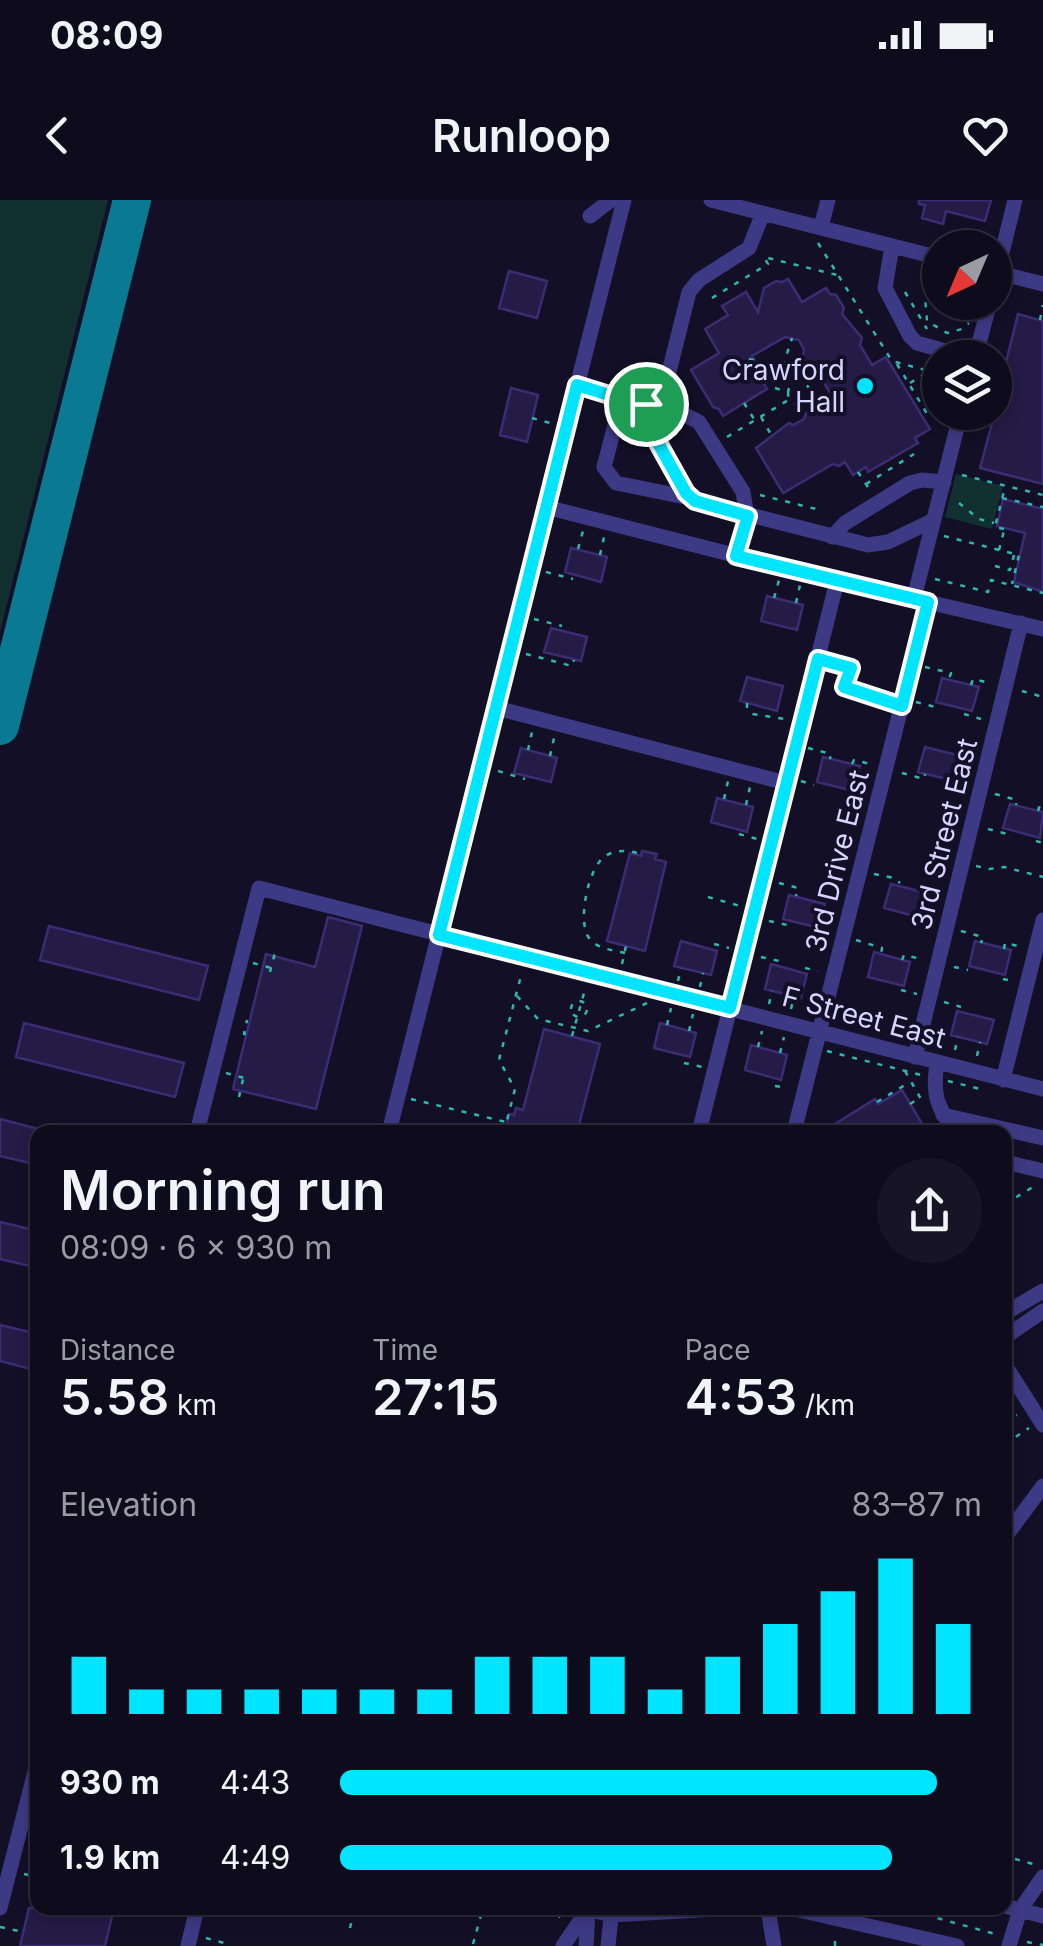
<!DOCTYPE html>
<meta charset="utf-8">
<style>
:root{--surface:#0e0b1c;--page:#171425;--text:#f1f3f6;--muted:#9b9ba3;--line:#2e2b3b;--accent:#00e5ff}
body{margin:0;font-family:Inter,sans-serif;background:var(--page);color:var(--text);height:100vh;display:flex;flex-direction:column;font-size:38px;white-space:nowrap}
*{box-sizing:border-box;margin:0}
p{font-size:32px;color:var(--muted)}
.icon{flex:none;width:55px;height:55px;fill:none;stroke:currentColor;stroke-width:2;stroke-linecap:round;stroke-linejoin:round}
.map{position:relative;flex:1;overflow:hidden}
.panel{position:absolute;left:30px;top:925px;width:982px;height:790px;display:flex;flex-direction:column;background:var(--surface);border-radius:20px;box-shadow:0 5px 15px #0003,0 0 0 2px var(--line)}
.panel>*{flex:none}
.needle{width:65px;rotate:224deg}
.controls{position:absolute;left:922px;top:30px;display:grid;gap:20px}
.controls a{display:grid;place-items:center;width:90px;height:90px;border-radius:50%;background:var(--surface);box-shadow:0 5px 15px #0003,0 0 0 2px var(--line);font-size:50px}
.pin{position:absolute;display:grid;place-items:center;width:85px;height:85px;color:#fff;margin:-42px;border:5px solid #fff;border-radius:50%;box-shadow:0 2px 10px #0007}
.round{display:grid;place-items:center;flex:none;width:105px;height:105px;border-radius:52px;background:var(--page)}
.headline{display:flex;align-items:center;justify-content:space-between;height:170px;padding:0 30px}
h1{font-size:55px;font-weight:600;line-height:75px}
.stats{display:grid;grid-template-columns:repeat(3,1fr);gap:15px;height:170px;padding:10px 30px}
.stats div{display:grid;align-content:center}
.stats b{font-size:50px;font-weight:600}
.stats small{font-size:28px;font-weight:400}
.stats p{font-size:28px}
.chart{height:280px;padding:20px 30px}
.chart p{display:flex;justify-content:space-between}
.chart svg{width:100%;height:180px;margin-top:10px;stroke:var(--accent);stroke-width:6}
ul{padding:0 30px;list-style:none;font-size:32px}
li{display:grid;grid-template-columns:160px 120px 1fr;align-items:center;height:75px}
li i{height:25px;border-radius:12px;background:var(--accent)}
.status{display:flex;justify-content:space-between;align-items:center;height:70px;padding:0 50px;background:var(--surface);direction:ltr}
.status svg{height:28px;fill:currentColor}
header{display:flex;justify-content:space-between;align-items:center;height:130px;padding:0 30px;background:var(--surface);font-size:45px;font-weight:600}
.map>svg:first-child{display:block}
.green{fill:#12302f}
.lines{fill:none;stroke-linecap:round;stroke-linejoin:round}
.taxiway{stroke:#0a7a92;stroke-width:38}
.building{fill:#241b47;stroke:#3b2d73;stroke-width:2.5}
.path{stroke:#2fb8b0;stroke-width:2.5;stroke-dasharray:5 8;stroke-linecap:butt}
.minor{stroke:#3d3a85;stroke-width:15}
.route-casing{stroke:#fff;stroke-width:20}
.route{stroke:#00e5ff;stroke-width:12}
.poi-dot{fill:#00e5ff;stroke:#130f26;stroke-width:4}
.labels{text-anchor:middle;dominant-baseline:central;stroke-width:8;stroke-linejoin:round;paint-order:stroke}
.poi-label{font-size:28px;fill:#d9d4ff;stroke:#130f26;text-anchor:end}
.street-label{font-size:28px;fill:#d9d4ff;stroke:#130f26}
</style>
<div class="status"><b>08:09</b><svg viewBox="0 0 49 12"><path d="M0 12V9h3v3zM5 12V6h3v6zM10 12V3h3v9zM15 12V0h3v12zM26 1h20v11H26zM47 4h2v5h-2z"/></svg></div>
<header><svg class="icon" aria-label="back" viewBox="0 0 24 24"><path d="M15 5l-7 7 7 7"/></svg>Runloop<svg class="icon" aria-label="heart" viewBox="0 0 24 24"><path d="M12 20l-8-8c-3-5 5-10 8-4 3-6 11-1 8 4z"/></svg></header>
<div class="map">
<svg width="1043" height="1746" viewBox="0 0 1043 1746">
<rect width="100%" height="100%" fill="#130f26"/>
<path class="green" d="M0,0h108l-108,432z
M956,274l47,12 -11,43 -47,-12z"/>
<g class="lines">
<path class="taxiway" d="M0,526l132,-526"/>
</g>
<path class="building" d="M919,0h72l-6,21 -39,-10 -3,13 -21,-6 3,-13 -6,-1z
M509,71l38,10 -10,37 -38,-10z
M788,79l14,23 24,-14 4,6 6,1 8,13 -2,6 20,24 -2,7 12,20 14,-8 44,72 -15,9 3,5 -50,29 -2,-5 -13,8 -8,-13 -6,4 -6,-2 -50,29 -27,-45 33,-25 4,2 11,-6 2,-6 13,-7 23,6 -26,-42 -6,-1 -7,-11 1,-8 -5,-10 -14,-3 -33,19 13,20 -2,6 4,7 -44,27 -4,-7 -6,-2 -22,-37 28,-17 -14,-24 23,-14 -6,-9 24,-14 12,20 6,-24 12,-7 6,1z
M1018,114l25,7v163l-63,-16 15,-56v-40l8,2z
M511,188l27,7 -11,47 -27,-7z
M1003,299l40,10v83l-29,-10 11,-49 -28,-7z
M571,348l36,9 -6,25 -36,-10z
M767,396l36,9 -6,25 -36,-9z
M551,428l36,9 -6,24 -37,-9z
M747,477l36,9 -6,25 -37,-10z
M942,478l37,9 -7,24 -36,-9z
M925,547l36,9 -6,25 -37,-9z
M521,548l36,10 -6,24 -37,-9z
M823,557l37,9 -6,25 -37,-9z
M717,598l36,9 -6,25 -36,-10z
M1010,604l33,8 -3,26 -37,-10z
M642,651l15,3 -2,5 11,3 -21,89 -38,-10 23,-88 11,3z
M891,684l36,9 -6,25 -37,-10z
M789,695l36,9 -6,24 -36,-9z
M328,717l34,9 -46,183 -83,-20 33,-135 49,13z
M49,726l159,40 -9,34 -159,-40z
M681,741l36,10 -6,24 -37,-9z
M975,741l36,9 -6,25 -36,-9z
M874,752l36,10 -6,24 -36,-9z
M771,764l36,10 -6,24 -36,-9z
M957,811l37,9 -7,24 -36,-9z
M24,823l160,40 -9,34 -159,-40z
M660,823l36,10 -6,24 -36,-9z
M544,829l56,15 -23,88 -72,-1 4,-17 5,1 2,-7 7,2z
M751,845l36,10 -6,25 -36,-10z
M902,890l25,42h-87l-5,-8 40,-25 3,5z
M0,919l38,10v36l-38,-9z
M0,1022l38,9v37l-38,-9z
M0,1125l38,9v37l-38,-10z
M29,1708h85l-9,38h-85z"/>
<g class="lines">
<path class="path" d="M818,43l74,118 48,13
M940,83l-15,14 2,24 20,12 15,-4 7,-6
M905,92l22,37
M712,98l56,-34 -4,-7 73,18
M1040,120l3,-15
M749,159l33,9 11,14
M897,164l32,53
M783,166l9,-28
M788 193a11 11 0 1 1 22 0a11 11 0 1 1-22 0Z
M910,183l19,-12
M775,188l13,4
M810,196l21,6
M744,203l10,16
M761,217l12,21
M532,218l18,5
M727,237l63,-38
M858,272l13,20
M962,275l81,20
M866,284l48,-30
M760,295l56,14
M1002,298l41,9
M959,303l20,16 15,4
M1004,329l-9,-2 10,-40
M944,336l75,19 -7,29
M578,349l5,-18
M999,350l6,-23
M600,355l4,-18
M995,366l15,4 4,-15
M546,372l27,7
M935,379l53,13 3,-12 52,13
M774,398l5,-18
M796,403l4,-18
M534,419l28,7
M526,454l46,12 2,-6
M833,463l16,5
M853,463l-9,24 42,14
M925,467l26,6 -2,6
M971,485l2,-6 17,4
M1022,491l21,6
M916,502l23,6
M747,503v5l6,6 32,5
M964,514l17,5
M808,548l23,6 -1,5
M959,548l13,3
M528,550l4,-18
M550,556l4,-18
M852,564l2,-4 16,4
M498,571l27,8
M902,573l22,6 1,-5
M947,579l-1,5 18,4
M801,581l13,4
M849,593l13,5
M995,594l22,6 -1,5
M724,599l4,-18
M746,605l4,-18
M1038,611l2,-6h3
M988,629l23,6
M739,634l18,5
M1036,641l7,2
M976,666l13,3 15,-2 39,10
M874,674l20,4 6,5
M779,683l19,5 -2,8
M917,688l9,-2 13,4
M708,697l32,9
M769,721l18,4
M961,731l22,6 -2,6
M856,740l26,8 -1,6
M714,744l15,4
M1004,749l1,-6 17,4
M625,753c-13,-3 -28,-4 -36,-15 -12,-16 -1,-69 15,-81 11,-8 24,-7 37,-3
M761,757l18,4
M902,760l2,-5 17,4
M253,763l18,5
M622,764l4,-18
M954,767l14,3
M805,768l13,3
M270,772l6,-23
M1003,779l9,2
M678,781l3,-13
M700,787l3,-14
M901,790l16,4
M517,796l21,23 50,12 59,-28
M571 809a8 8 0 1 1 16 0a8 8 0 1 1-16 0Z
M944,802l17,5
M769,804l3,-13
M791,809l3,-13
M667,825l4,-17
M689,831l4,-17
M246,834h-2l3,-14
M572,836l14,-50
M758,847l4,-16
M955,850l3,-13
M827,851l94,24
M780,853l4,-16
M977,856l3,-14
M684,863l18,4
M905,871l16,28
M226,873l18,5
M948,881l36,9
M775,886l13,2
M239,897l5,-22
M411,899l95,23
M877,902l33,-20
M910,904l11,-7
M504,932l11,-43 -16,-29 23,-88
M1005,1004l33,-20
M1005,1222l12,-7
M1005,1244l24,-16
M1015,1659l22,6
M24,1674l14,3
M545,1708l20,12
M900,1708l99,27
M0,1727l23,5
M350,1728l5,-20
M206,1738l18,5
M1027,1742l16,3
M473,1744l10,-36
M835,1746v-13"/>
<path class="minor" d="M711,0l229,58
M590,16l21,-16
M821,27l7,-27
M892,46l-7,42 25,48 7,7 53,15
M995,72l48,12
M995,81l20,-81
M975,158l15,-56
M577,185l74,23c0,5 -1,10 0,16 2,15 32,69 44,77l173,44 20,-3 46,-22
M622,198l-18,69 12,16 74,15
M659,202l40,20 44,70 4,24 -10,40
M651,208l12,-12 26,-104 10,-12 50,-32 14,-35
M546,307l258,66 239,56
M832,337l13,-14 65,-40 12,-3 22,2
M914,398l47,-186
M496,508l290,75
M915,857l106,-434
M937,863c-5,33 0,41 17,69
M1003,880l40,-160
M943,915l100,23
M197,932l62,-244 784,201
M389,932l235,-932
M699,932l138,-551
M794,932l134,-531
M1005,962l38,9
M1005,1113l38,-22
M1005,1137l38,-26
M1005,1165l38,60
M1005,1337l38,-51
M1005,1706l38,10
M0,1708l38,-148
M768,1708l6,38
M790,1708l167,38
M188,1746l9,-38
M563,1746l25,-37 23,6 124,-7
M586,1746l2,-35
M608,1746l4,-38
M1009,1746l11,-36 23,-33"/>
</g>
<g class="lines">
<g class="route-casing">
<path id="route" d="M577,185l74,23v15l7,20 28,50 9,8 53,15 -12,40 192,46 -26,104 -58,-19 7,-19 -33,-9 -88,349 -291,-73z"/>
</g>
<use href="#route" class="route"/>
</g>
<circle class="poi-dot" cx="865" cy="186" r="10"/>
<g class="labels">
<g class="poi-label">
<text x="845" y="170">Crawford<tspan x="845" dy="32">Hall</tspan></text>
</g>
<g class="street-label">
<text transform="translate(944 634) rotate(-76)">3rd Street East</text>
<text transform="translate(837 661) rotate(-76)">3rd Drive East</text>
<text transform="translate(864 817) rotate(15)">F Street East</text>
</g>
</g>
</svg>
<div class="controls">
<a><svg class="needle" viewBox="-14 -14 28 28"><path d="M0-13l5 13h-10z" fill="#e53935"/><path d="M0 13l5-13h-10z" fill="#9b9ba3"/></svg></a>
<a><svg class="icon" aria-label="layers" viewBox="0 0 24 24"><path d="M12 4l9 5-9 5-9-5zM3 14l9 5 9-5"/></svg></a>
</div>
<div class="pin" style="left:646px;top:204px;background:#1e9e55"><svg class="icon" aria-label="arrive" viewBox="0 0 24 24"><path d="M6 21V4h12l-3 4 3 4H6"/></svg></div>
<section class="panel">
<div class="headline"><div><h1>Morning run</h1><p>08:09 · 6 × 930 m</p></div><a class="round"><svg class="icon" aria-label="share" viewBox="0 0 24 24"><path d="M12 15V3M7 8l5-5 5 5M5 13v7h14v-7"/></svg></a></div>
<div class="stats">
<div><p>Distance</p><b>5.58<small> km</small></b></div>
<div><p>Time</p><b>27:15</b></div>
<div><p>Pace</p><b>4:53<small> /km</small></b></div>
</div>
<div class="chart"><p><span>Elevation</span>83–87 m</p>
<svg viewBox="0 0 160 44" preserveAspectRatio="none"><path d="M5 44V30M15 44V38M25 44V38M35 44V38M45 44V38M55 44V38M65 44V38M75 44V30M85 44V30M95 44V30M105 44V38M115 44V30M125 44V22M135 44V14M145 44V6M155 44V22"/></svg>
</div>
<ul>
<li><b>930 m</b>4:43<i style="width:93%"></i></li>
<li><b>1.9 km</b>4:49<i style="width:86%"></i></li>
</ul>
</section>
</div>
